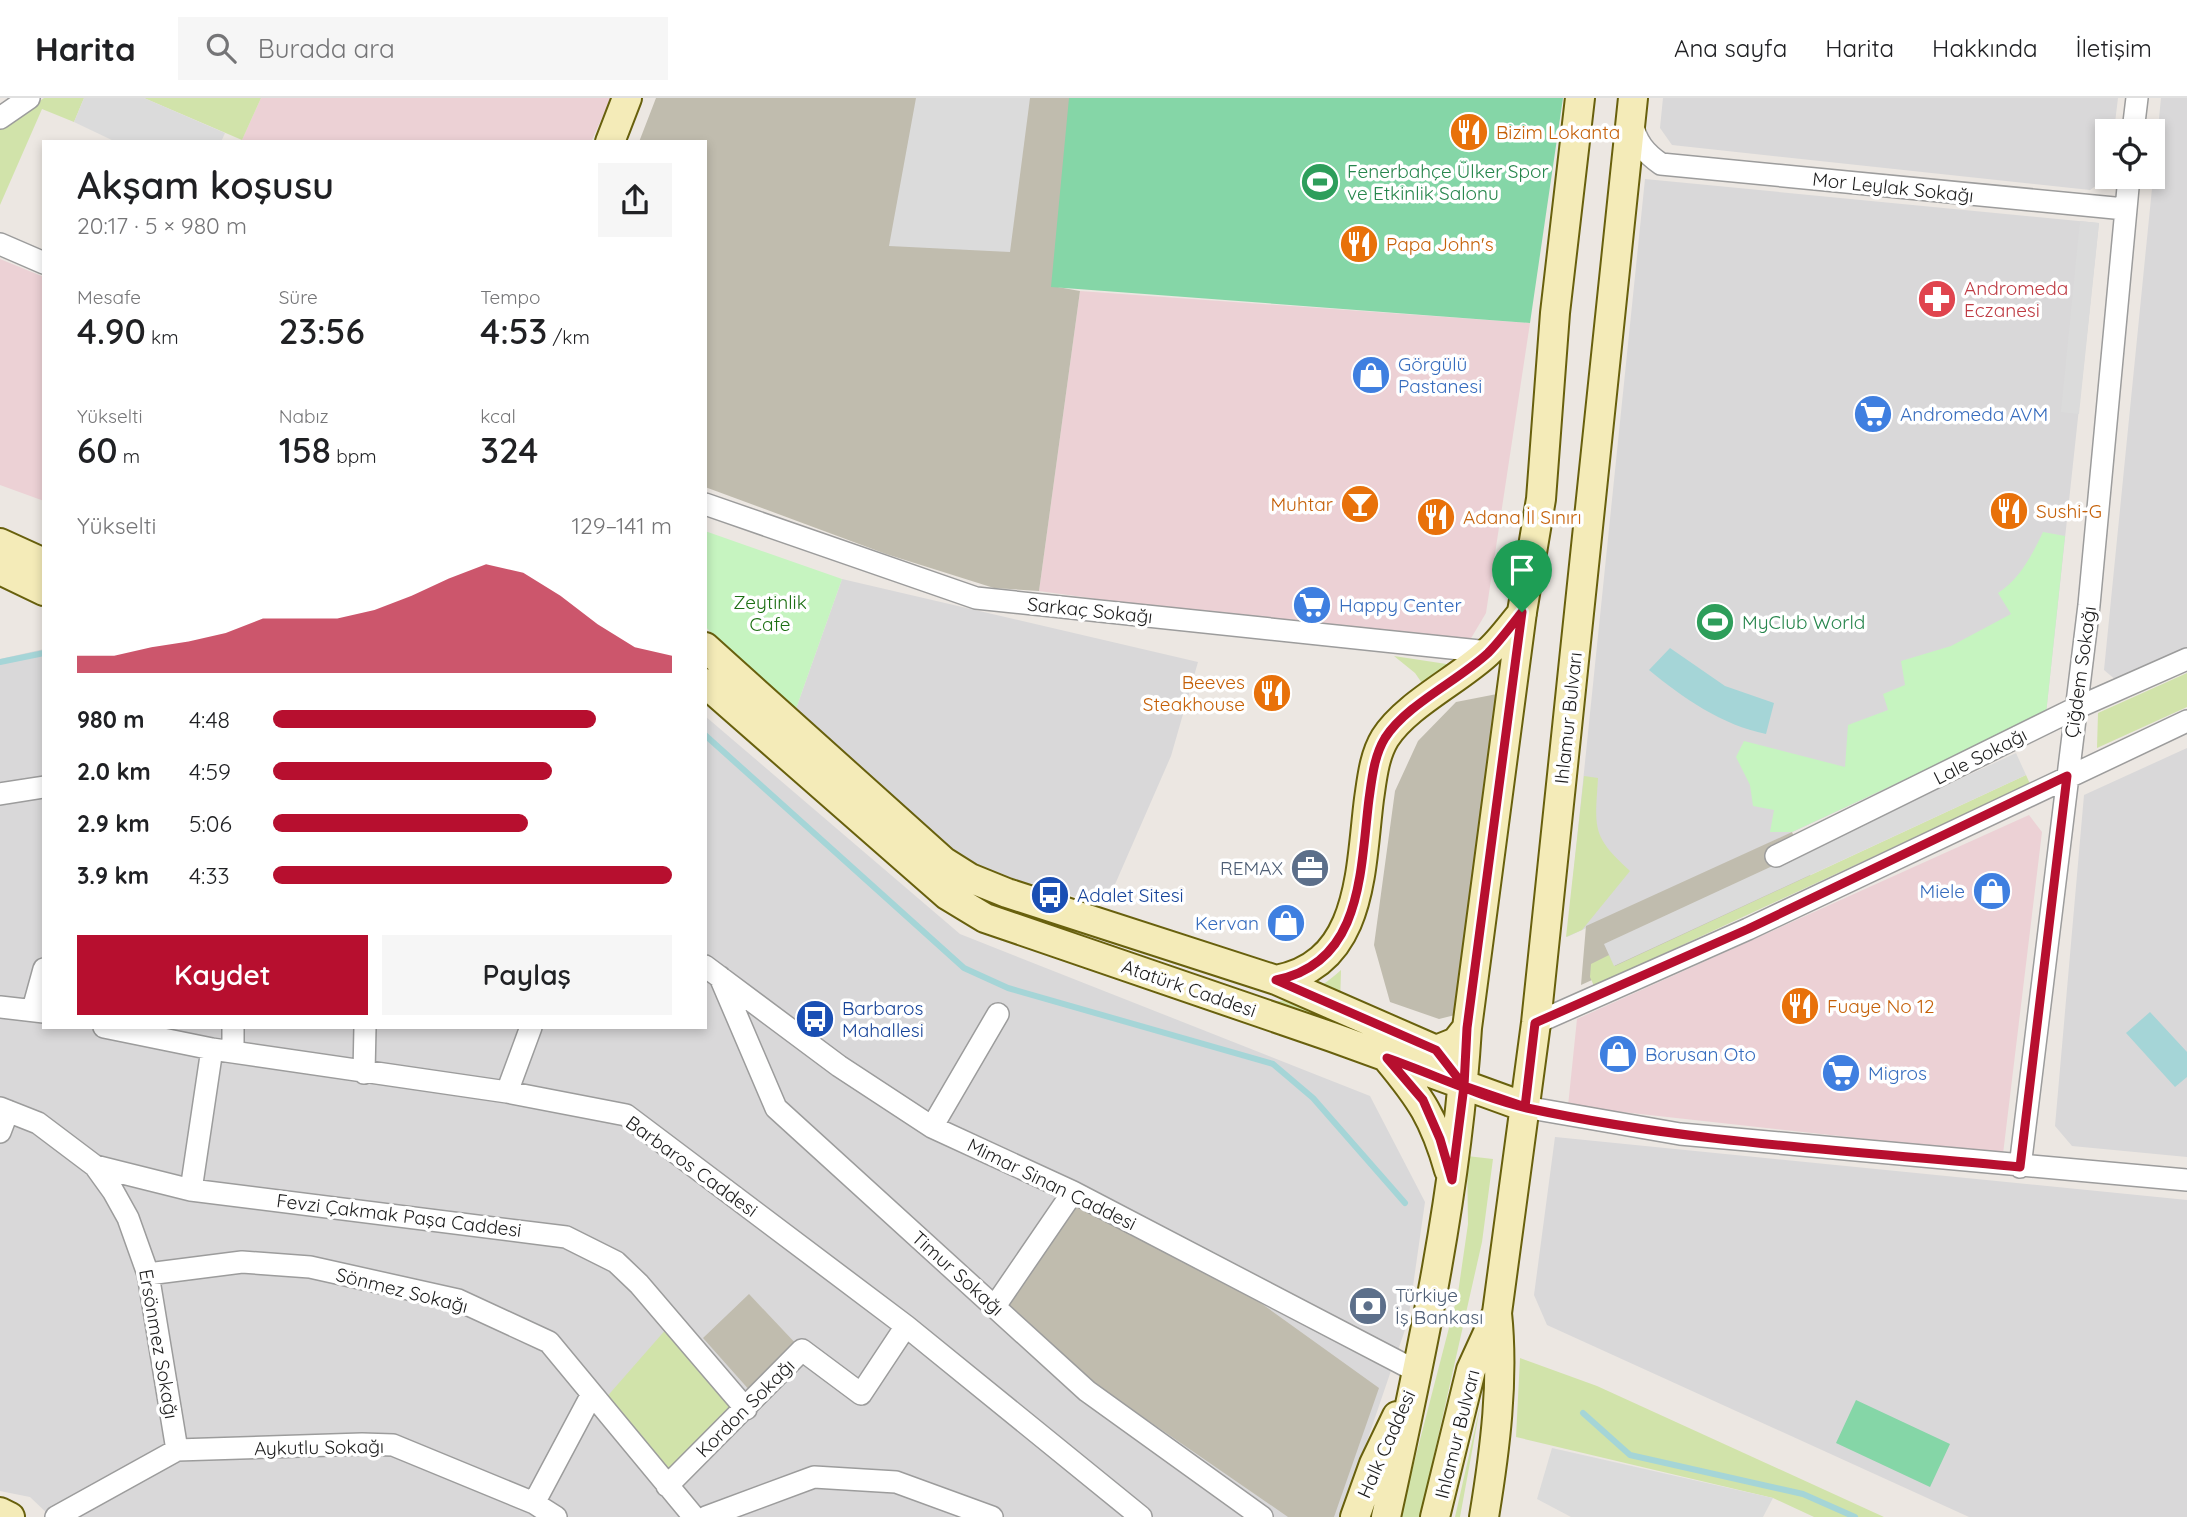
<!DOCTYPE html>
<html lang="tr">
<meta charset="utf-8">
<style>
:root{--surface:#fff;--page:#f6f6f6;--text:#202124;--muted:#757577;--line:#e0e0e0;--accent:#b70f2f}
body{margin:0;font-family:Quicksand,sans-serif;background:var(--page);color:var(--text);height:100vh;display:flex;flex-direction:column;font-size:26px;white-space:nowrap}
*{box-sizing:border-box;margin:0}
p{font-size:23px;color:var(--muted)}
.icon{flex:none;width:38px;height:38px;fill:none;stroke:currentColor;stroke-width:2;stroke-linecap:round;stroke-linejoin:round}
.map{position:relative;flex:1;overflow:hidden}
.drawer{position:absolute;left:42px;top:42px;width:665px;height:889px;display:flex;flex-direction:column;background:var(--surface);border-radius:0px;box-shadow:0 4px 10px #0003}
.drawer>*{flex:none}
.controls{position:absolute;left:2095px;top:21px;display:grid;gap:14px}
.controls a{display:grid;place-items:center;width:70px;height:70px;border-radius:0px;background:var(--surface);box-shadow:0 4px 10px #0003;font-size:35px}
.pin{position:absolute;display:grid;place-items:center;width:60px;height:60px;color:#fff;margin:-72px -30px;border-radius:50% 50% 50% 0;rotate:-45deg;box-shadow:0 0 7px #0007}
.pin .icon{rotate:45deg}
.round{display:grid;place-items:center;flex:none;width:74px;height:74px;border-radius:0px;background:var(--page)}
.summary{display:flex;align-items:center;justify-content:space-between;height:119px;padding:0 35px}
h1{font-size:38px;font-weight:600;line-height:52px}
.stats{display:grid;grid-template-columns:repeat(3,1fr);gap:10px;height:119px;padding:7px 35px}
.stats div{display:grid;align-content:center}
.stats b{font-size:35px;font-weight:600}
.stats small{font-size:19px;font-weight:400}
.stats p{font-size:19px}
.chart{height:196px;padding:14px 35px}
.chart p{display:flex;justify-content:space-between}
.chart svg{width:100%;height:126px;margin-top:7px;fill:var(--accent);opacity:.7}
.primary-button{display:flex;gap:14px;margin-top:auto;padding:14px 35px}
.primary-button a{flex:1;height:80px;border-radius:0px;background:var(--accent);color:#fff;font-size:28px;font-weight:600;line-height:80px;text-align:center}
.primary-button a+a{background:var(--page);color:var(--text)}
ul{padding:0 35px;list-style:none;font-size:23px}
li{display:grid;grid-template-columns:112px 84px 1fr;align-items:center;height:52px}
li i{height:18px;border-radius:9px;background:var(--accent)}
header{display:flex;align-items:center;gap:42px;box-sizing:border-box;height:98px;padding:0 35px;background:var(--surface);border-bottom:2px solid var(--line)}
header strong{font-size:33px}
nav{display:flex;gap:38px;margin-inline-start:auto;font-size:24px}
.search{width:490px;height:63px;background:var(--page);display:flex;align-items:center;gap:18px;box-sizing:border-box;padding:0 24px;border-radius:0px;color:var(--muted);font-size:26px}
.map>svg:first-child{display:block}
.residential{fill:#d9d8d9}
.commercial{fill:#ecd1d5}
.construction{fill:#c0bcae}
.grass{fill:#d1e3aa}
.park{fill:#c6f4c0}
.pitch{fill:#85d6a7}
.parking{fill:#dbdbdb}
.water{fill:#a5d5d7}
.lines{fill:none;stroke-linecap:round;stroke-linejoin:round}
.stream{stroke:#a5d5d7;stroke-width:6}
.street-casing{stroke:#9c9c9c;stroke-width:24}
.secondary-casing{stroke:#68600d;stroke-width:32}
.street{stroke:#fff;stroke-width:21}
.secondary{stroke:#f4ebb8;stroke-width:28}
.route-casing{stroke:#fff;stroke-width:14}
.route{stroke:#b70f2f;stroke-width:9}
.labels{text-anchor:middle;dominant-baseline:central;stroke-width:7;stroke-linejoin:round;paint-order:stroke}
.food-label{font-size:19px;fill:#c56008;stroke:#fff;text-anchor:start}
.leisure-label{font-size:19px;fill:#27864d;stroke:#fff;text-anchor:start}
.street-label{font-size:19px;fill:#1b1b1b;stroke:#fff}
.health-label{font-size:19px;fill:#be3a42;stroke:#fff;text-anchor:start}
.shop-label{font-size:19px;fill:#366cbe;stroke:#fff;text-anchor:start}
.park-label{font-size:19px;fill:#1d6f13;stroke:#fff}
.service-label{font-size:19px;fill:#4e5e75;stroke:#fff;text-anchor:end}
.transit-label{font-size:19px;fill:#164399;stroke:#fff;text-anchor:start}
</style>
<header>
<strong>Harita</strong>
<div class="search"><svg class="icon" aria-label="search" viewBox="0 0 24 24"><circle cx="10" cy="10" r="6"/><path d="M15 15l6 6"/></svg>Burada ara</div>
<nav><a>Ana sayfa</a><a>Harita</a><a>Hakkında</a><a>İletişim</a></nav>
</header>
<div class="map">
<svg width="2187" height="1419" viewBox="0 0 2187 1419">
<rect width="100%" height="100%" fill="#ece7e2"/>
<path class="residential" d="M1663,0h455l-4,33h-7l2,46 -19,13 -418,-45 -12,-17z
M2161,0h26v558l-64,30 -19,-16z
M1645,81l454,44 -53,491 -479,223z
M842,481l356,83 -27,94 -65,149 -146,-40 -168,-145z
M44,551v378h661v-311l255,218 410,162 55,106 -17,119 -67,196h-1290l-21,-20 -30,-6v-832z
M2187,650v409l-115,-11 -17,-20 29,-331z
M1555,1039l632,63v317h-218l-422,-192 -13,-30z"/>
<path class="commercial" d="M261,0h350l-20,44h-350z
M0,161l44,18v224l-44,-16z
M1080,193l450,32 -44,290 -16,27 -24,7 -407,-56z
M2029,717l13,17 -39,322 -435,-48 9,-87z"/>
<path class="construction" d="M656,0h414l-18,188 28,5 -41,300 -45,-3 -108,-34 -181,-67v-345h-66z
M1497,596l-28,238 -14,83 -16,4 -49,-17 -16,-57 21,-154 23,-50 38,-39z
M1792,734l20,48 -231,105 5,-59z
M1075,1102l183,101 121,87 -45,129h-46l-190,-131 -99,-80z
M749,1196l50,53 -48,45 -48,-54z"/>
<path class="grass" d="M44,0h40l-10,24 -32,-13 -42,96v-77z
M144,0h117l-19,42z
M1394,558l59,9 -29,21 -9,-13z
M2187,575v34l-90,41 1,-35z
M2026,677l4,9 -436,202 -4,-9 1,-13 18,-9 6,11z
M1584,678l14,2c-3,50 -7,58 32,93l-48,59 -16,7z
M1341,872l-2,68 -93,-37c44,3 62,-2 95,-31z
M1467,1058l26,3 -11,83 -62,275h-20l58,-224 10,-69z
M668,1229l72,84 -67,63 -69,-74z
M1520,1260l77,28 287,131h-70l-41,-19 -257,-61z
M1481,1304l-21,115h-5z"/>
<path class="park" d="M705,433l137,48 -50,141 -87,-94z
M2043,434l22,4 -19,178 -254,118h-22l4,-22 -21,-4 -3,-21 -14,-28 8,-16 101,26 3,-42 40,-15 -5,-16 22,-9 -4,-24 50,-15 60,-32 -13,-21c22,-14 34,-38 45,-61z"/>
<path class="pitch" d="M1069,0h494l-33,225 -479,-36z
M1856,1302l94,44 -20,43 -94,-44z"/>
<path class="parking" d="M84,0h60l81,35 -4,9h-105l-42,-20z
M916,0h114l-20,154 -121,-6z
M2080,123l19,2 -20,191 -18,-2z
M2016,655l10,22 -412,191 -10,-22z
M1552,1350l221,50 -10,19h-192l-34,-18z"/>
<path class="water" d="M1670,550l55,38 49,17 -8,31c-44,-9 -83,-36 -117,-64z
M2150,914l37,40v25l-12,10 -49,-54z"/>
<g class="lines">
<path class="stream" d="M0,564l44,-9
M705,637l259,233 44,20 265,76 40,34 92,105
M1583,1315l47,42 173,39 52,23"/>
<g class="street-casing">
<path id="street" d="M0,20l29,-20
M1632,25c4,19 13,30 29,41l464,45
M2133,33l4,-33
M0,146l44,19
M705,406l271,94 513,54
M0,696l44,-7
M1776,758l298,-147 113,-50
M705,868l134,100 93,61 141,65 345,180
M720,879l56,131 311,283 175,126
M0,909l44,5
M33,911l11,-40
M1536,925l212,-94 439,-208
M104,929l108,22 295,43 119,23 280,211 235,191
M233,954v-25
M364,975l1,-46
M507,994l24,-65
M1525,1009l155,27 507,46
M0,1010l38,15 57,43 96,24 375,47 50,25 23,22 107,125
M932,1029l66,-113
M0,1034l8,-21
M95,1068l18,25 15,27 20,56 29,176
M2020,1069l69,-562 40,-428
M191,1092l21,-141
M148,1176l94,-12 68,5 148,33 91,42 145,175
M995,1208l78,-114
M667,1388l135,-136 59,44 45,-68
M534,1405l22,14
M56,1419l121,-67 185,-6 31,1 141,58 57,-107
M706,1419l108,-40 82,5 96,35"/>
</g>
<g class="secondary-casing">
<path id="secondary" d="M610,44l17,-44
M0,445l44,20
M0,472l44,21
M705,549l238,214 27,17 37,15 269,87 160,70 20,-8 11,-14
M705,585l242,212 38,23 347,119 193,70
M1276,882c87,-16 84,-110 93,-181 3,-20 5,-43 16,-61 21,-33 73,-58 102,-85 13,-11 24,-27 35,-40
M1387,960c34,41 47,60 62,112
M0,1414l10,5
M1355,1419l19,-53 23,-48
M1386,1419c35,-161 71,-324 81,-489l55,-416 19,-113 14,-186 25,-215
M1435,1419l36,-147 26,-57
M1484,1419c11,-67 20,-137 13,-204l39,-290 97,-925"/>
</g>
<use href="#street" class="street"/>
<use href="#secondary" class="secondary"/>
</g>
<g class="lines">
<g class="route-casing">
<path id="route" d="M1522,514l-55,416 -3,58 -12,94 -12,-41 -17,-39 -36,-42c46,16 93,39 140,50 161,35 329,43 493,59l47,-391 -319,153 -213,94 -10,84 -61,-21 -28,-36 -160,-70c87,-17 84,-109 93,-181 3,-21 5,-43 16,-61 22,-34 73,-57 103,-85 12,-12 23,-27 34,-41"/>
</g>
<use href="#route" class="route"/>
</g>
<defs>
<g id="restaurant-disc" transform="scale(2.0125)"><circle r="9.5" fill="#e8710a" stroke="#fff"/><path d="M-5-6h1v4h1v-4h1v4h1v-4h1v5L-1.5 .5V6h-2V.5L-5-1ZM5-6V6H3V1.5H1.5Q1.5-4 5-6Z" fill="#fff"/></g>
<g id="stadium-disc" transform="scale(2.0125)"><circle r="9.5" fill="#2e9e5b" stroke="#fff"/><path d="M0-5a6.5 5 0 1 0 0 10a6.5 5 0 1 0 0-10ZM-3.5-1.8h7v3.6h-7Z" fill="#fff"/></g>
<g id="pharmacy-disc" transform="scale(2.0125)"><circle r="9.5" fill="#e0444e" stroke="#fff"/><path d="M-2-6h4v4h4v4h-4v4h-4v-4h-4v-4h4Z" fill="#fff"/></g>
<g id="shop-disc" transform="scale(2.0125)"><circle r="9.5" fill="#3f7fe0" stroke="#fff"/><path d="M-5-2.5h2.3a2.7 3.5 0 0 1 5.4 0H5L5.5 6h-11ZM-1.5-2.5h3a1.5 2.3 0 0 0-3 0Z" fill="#fff"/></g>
<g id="supermarket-disc" transform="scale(2.0125)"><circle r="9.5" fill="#3f7fe0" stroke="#fff"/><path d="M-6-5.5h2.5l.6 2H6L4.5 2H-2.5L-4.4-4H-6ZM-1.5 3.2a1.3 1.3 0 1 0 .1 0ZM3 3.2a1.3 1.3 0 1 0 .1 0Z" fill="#fff"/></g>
<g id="bar-disc" transform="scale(2.0125)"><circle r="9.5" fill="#e8710a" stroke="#fff"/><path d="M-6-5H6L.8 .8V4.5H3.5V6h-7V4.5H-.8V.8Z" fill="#fff"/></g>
<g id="office-disc" transform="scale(2.0125)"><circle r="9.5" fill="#5c6f8a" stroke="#fff"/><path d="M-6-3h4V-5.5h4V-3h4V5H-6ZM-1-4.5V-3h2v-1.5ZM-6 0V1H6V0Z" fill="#fff"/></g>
<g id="bus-disc" transform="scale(2.0125)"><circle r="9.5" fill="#1a4fb4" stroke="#fff"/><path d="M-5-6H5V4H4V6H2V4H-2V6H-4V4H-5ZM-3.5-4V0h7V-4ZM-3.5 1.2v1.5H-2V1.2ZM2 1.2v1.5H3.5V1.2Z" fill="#fff"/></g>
<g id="bank-disc" transform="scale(2.0125)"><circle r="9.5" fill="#5c6f8a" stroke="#fff"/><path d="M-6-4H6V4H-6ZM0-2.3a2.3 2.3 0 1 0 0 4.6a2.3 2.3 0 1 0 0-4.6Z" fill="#fff"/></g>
</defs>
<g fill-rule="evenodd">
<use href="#restaurant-disc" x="1469" y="34"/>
<use href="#stadium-disc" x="1320" y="84"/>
<use href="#restaurant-disc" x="1359" y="146"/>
<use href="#pharmacy-disc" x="1937" y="201"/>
<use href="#shop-disc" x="1371" y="277"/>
<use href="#supermarket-disc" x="1873" y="316"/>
<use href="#bar-disc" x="1360" y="406"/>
<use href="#restaurant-disc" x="2009" y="413"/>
<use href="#restaurant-disc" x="1436" y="419"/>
<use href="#supermarket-disc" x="1312" y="507"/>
<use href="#stadium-disc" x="1715" y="524"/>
<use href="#restaurant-disc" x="1272" y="595"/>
<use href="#office-disc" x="1310" y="770"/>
<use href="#shop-disc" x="1992" y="793"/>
<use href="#bus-disc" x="1050" y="797"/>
<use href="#shop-disc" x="1286" y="825"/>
<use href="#restaurant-disc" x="1800" y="908"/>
<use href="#bus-disc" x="815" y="921"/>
<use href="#shop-disc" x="1618" y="956"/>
<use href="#supermarket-disc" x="1841" y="975"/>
<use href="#bank-disc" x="1368" y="1208"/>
</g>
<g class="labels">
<g class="food-label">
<text x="1496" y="34">Bizim Lokanta</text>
<text x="1386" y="146">Papa John's</text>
<text x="1333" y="406" text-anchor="end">Muhtar</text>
<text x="2036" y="413">Sushi-G</text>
<text x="1463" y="419">Adana İl Sınırı</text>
<text x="1245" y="584" text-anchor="end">Beeves<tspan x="1245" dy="22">Steakhouse</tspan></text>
<text x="1827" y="908">Fuaye No 12</text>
</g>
<g class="leisure-label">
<text x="1347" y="73">Fenerbahçe Ülker Spor<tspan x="1347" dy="22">ve Etkinlik Salonu</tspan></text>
<text x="1742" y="524">MyClub World</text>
</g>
<g class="street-label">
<text transform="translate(1893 89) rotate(6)">Mor Leylak Sokağı</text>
<text transform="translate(1090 512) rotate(6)">Sarkaç Sokağı</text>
<text transform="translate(2080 574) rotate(-82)">Çiğdem Sokağı</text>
<text transform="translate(1568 620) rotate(-84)">Ihlamur Bulvarı</text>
<text transform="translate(1980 658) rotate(-27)">Lale Sokağı</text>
<text transform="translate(1189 890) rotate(19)">Atatürk Caddesi</text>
<text transform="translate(692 1068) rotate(36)">Barbaros Caddesi</text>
<text transform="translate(1052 1086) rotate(26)">Mimar Sinan Caddesi</text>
<text transform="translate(399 1117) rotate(7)">Fevzi Çakmak Paşa Caddesi</text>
<text transform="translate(958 1175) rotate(42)">Timur Sokağı</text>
<text transform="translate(402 1192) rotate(14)">Sönmez Sokağı</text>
<text transform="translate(159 1246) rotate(80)">Ersönmez Sokağı</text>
<text transform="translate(745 1310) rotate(-45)">Kordon Sokağı</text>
<text transform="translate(1457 1336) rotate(-76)">Ihlamur Bulvarı</text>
<text transform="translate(1386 1346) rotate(-66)">Halk Caddesi</text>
<text transform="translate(319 1349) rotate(-1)">Aykutlu Sokağı</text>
</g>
<g class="health-label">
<text x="1964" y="190">Andromeda<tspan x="1964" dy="22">Eczanesi</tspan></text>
</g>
<g class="shop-label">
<text x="1398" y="266">Görgülü<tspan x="1398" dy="22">Pastanesi</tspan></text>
<text x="1900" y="316">Andromeda AVM</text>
<text x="1339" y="507">Happy Center</text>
<text x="1965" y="793" text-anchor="end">Miele</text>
<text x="1259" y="825" text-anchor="end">Kervan</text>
<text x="1645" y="956">Borusan Oto</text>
<text x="1868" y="975">Migros</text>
</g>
<g class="park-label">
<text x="770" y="504">Zeytinlik<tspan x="770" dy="22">Cafe</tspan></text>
</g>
<g class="service-label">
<text x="1283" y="770">REMAX</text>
<text x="1395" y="1197" text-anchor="start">Türkiye<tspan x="1395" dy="22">İş Bankası</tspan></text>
</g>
<g class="transit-label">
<text x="1077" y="797">Adalet Sitesi</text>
<text x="842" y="910">Barbaros<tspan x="842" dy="22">Mahallesi</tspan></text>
</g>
</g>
</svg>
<div class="controls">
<a><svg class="icon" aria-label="locate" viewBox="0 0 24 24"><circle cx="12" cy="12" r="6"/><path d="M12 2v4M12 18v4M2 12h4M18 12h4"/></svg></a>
</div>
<div class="pin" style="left:1522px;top:514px;background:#1e9e55"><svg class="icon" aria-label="arrive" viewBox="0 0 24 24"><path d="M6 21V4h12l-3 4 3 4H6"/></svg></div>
<section class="drawer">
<div class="summary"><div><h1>Akşam koşusu</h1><p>20:17 · 5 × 980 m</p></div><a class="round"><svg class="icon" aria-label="share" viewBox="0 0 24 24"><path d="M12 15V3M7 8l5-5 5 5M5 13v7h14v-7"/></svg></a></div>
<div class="stats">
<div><p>Mesafe</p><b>4.90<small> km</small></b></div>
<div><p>Süre</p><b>23:56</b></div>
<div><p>Tempo</p><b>4:53<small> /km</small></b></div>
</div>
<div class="stats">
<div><p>Yükselti</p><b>60<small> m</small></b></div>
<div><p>Nabız</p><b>158<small> bpm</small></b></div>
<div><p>kcal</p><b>324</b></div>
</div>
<div class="chart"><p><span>Yükselti</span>129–141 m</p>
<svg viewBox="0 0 160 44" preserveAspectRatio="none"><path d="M0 44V38L10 38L20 35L30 33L40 30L50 25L60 25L70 25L80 22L90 17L100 11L110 6L120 9L130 17L140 27L150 35L160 38V44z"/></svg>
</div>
<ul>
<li><b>980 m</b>4:48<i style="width:81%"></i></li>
<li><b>2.0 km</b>4:59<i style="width:70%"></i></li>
<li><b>2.9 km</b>5:06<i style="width:64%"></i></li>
<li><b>3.9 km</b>4:33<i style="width:100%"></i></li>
</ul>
<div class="primary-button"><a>Kaydet</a><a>Paylaş</a></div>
</section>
</div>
